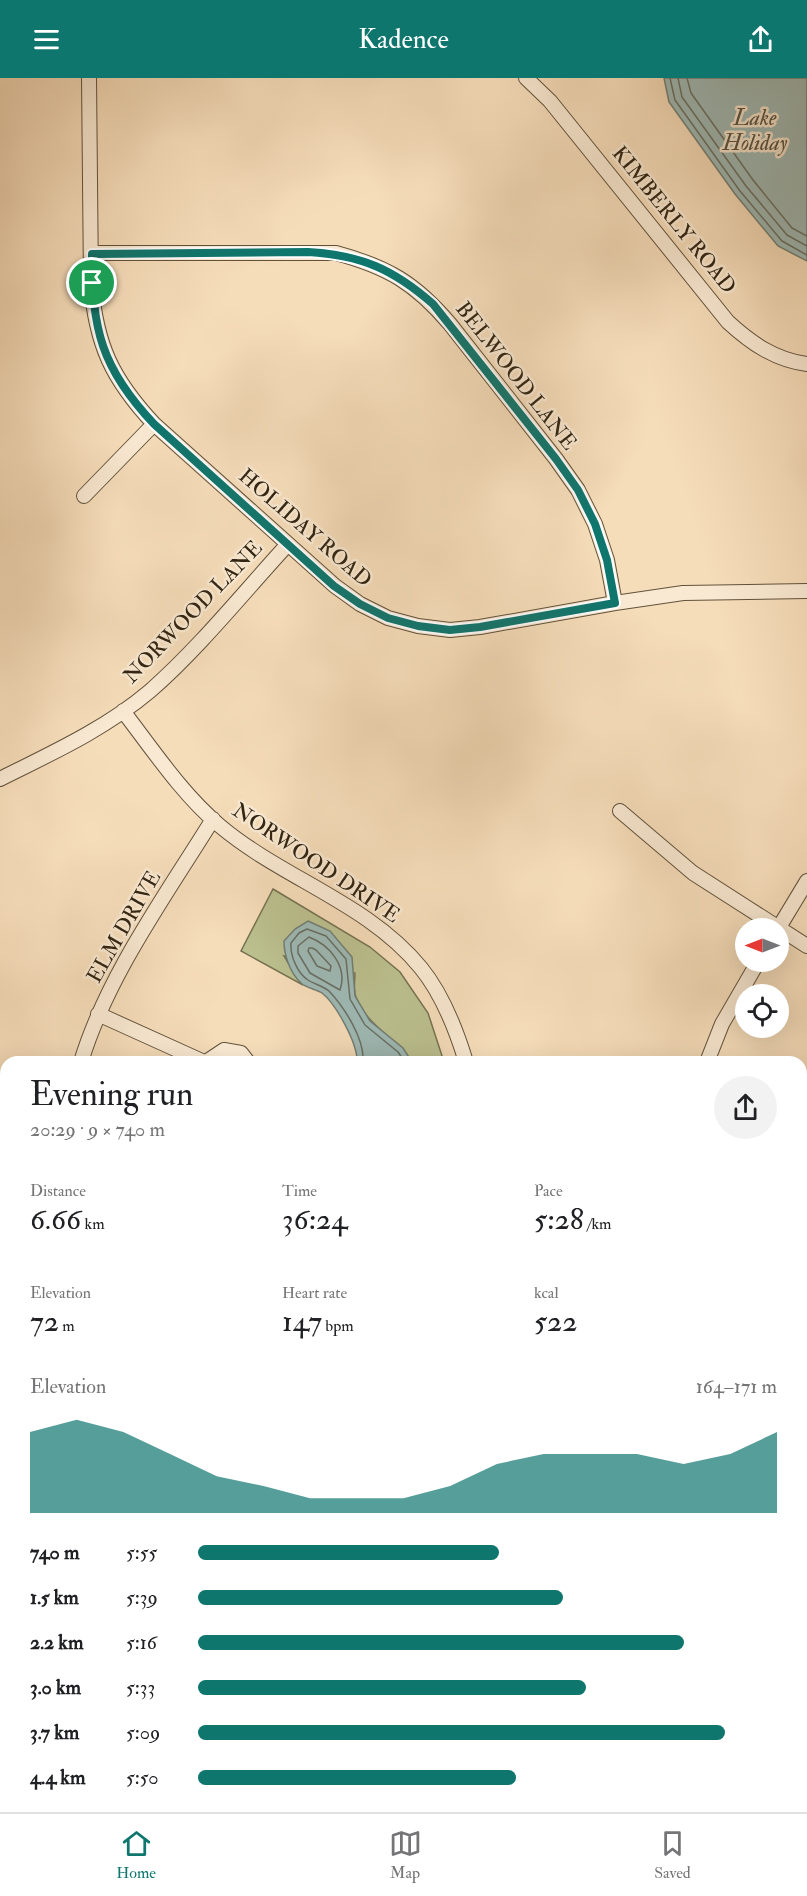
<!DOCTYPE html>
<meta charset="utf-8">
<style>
:root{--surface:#fff;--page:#f2f2f2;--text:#202124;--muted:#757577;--line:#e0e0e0;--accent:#0f766e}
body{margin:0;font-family:"IM FELL Double Pica",serif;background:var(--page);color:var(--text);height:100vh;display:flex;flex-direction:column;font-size:22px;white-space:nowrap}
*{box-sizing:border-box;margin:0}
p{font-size:20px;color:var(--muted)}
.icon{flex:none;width:33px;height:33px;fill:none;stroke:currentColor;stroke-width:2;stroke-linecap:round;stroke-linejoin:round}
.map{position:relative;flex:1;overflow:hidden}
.details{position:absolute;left:0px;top:978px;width:807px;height:756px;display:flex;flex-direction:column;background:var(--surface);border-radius:18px 18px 0 0;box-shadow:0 6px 24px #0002}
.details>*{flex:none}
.needle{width:39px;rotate:270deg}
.tools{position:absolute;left:735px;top:840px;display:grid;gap:12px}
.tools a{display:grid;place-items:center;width:54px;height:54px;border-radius:50%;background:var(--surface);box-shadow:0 6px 24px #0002;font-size:30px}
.pin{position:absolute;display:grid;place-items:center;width:51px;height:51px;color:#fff;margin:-26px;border:3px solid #fff;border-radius:50%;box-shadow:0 2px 6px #0007}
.round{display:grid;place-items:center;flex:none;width:63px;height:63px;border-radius:32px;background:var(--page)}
.headline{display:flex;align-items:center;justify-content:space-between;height:102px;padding:0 30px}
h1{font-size:33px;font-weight:600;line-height:45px}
.figures{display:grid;grid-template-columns:repeat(3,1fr);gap:9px;height:102px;padding:6px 30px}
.figures div{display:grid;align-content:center}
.figures b{font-size:30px;font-weight:600}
.figures small{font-size:16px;font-weight:400}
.figures p{font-size:16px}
.chart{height:168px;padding:12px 30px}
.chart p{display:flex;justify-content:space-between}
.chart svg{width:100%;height:108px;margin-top:6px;fill:var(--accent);opacity:.7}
ul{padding:0 30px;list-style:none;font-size:20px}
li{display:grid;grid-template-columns:96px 72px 1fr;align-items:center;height:45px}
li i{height:15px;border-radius:8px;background:var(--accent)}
header{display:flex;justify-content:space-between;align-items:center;height:78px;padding:0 30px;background:var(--accent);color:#fff;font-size:27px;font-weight:600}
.tab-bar{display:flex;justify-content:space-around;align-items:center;height:84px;border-top:2px solid var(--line);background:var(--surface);font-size:16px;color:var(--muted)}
.tab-bar a{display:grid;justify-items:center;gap:3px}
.tab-bar .on{color:var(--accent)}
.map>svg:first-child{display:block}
.green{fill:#bcc190;stroke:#767251;stroke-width:1.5}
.water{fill:#9ebab6;stroke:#727e74;stroke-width:1.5}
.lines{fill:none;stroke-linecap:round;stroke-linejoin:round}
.shore{stroke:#686f64;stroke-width:1.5}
.minor-casing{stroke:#62523c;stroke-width:16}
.path{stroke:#312412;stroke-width:2;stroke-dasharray:1.5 3;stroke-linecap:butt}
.minor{stroke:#f9e9d2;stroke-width:14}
.route-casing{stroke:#fff;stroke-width:12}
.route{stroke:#0f766e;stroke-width:8}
.labels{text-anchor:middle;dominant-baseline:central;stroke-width:5;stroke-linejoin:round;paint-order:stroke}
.street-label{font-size:21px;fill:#312412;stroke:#f9e9d2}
.water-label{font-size:22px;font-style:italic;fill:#525143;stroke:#f9e9d2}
</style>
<header><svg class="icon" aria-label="menu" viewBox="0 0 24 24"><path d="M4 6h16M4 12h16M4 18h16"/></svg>Kadence<svg class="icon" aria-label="share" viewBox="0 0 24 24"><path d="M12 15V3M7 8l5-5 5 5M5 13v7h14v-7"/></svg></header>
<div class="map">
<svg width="807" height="1734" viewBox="0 0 807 1734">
<rect width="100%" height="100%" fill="#f6ddba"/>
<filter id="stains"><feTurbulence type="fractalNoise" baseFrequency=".00333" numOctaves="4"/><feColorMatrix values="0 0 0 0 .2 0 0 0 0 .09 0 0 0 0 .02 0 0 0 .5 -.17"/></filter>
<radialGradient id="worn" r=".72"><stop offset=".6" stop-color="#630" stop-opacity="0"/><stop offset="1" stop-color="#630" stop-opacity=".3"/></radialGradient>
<path class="green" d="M273,811l97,58 30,25 28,41 16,49h-32c-16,-24 -46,-37 -56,-65 -3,-7 -1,-17 -1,-24l-71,-17 17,28 -60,-33z
M807,1288v245l-6,5v-247z"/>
<path class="water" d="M664,0h143v183l-29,-15 -43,-52 -66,-92z
M308,843l22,10 22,26 3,39 15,25 33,27 9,14h-55c1,-18 -21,-58 -35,-69 -6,-4 -16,-5 -21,-10 -11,-10 -17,-28 -17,-42l11,-12z"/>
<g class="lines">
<path class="shore" d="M670,0l5,22 65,91 42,50 25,14
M678,0l4,19 64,89 41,49 20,11
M687,0l4,15 62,87 39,48 15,8
M309,859c21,8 39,30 31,53l-30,-17 -12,-20v-7z
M312,870l4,2 15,16 -1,5 -13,-5 -9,-15 1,-3z
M363,984c2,-23 -19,-55 -34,-71 -6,-5 -15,-7 -21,-11 -11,-7 -18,-25 -17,-37l8,-10 8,-4 19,7 20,23 4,40 15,26 33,27 7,10"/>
<g class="minor-casing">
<path id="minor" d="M89,0l2,205c5,62 21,96 63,141l181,162 25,18 28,14 30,8 32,4 30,-3 135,-24 68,-10 124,-2
M526,0l24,23 178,221c23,21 47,38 79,42
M91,175h245c52,14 79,30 114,71l106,135 22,31 17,34 12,36 8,43
M84,418l70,-72
M123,633c30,39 59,83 97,115 63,53 148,77 201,142 22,27 35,61 45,94
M0,701c52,-26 105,-50 150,-88 50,-44 93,-98 138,-147
M620,733l73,62 114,73
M778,851l29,-48
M98,936l106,48
M81,984c26,-86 85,-167 132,-243
M206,984l18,-12 17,3 7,9
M707,984l15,-38 36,-62
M801,1194l6,-1
M0,1533l6,-1
M801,1712l6,-3
M340,1728v6
M702,1734l38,-6"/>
</g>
<path class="path" d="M801,1389l6,-3
M801,1409l6,-3
M801,1513l6,-4"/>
<use href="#minor" class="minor"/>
</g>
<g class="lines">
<g class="route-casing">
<path id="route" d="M308,174c53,3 85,17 125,52l123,155 22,31 17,34 12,36 8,43 -135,24 -30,3 -32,-4 -30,-8 -28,-14 -26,-18 -180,-162c-53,-56 -62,-95 -62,-170z"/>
</g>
<use href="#route" class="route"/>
</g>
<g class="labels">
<g class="street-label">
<text transform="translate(674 142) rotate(51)">KIMBERLY ROAD</text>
<text transform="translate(516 298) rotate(52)">BELWOOD LANE</text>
<text transform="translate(305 450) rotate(41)">HOLIDAY ROAD</text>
<text transform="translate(193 534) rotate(-46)">NORWOOD LANE</text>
<text transform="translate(316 785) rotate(34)">NORWOOD DRIVE</text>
<text transform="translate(124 849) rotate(-60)">ELM DRIVE</text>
</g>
<g class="water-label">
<text x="755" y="40">Lake<tspan x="755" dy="25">Holiday</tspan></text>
</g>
</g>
<rect width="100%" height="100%" filter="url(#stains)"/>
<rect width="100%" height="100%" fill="url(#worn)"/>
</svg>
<div class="tools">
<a><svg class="needle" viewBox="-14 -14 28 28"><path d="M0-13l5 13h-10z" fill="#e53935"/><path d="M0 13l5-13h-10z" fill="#757577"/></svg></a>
<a><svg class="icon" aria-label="locate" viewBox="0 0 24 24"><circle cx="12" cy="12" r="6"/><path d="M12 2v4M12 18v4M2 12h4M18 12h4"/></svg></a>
</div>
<div class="pin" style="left:92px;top:205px;background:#1e9e55"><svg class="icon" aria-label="arrive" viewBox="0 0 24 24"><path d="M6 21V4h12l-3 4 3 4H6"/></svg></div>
<section class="details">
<div class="headline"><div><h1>Evening run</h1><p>20:29 · 9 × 740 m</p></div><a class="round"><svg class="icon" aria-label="share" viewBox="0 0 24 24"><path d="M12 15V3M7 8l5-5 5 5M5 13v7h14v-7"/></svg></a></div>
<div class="figures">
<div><p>Distance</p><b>6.66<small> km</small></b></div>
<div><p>Time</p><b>36:24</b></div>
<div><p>Pace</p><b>5:28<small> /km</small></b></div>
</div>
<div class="figures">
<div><p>Elevation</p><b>72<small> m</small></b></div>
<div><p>Heart rate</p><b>147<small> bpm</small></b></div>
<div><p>kcal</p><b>522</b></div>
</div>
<div class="chart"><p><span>Elevation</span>164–171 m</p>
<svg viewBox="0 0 160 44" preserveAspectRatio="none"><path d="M0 44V11L10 6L20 11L30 20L40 29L50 33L60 38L70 38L80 38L90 33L100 24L110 20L120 20L130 20L140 24L150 20L160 11V44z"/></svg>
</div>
<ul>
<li><b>740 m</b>5:55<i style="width:52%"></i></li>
<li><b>1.5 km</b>5:39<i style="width:63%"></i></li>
<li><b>2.2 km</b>5:16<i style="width:84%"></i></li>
<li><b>3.0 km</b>5:33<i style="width:67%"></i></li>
<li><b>3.7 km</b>5:09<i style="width:91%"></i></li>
<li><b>4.4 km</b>5:50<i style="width:55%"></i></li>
</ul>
</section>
</div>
<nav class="tab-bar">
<a class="on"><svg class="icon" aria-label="home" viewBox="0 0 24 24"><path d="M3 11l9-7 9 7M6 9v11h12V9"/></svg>Home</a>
<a><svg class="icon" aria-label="map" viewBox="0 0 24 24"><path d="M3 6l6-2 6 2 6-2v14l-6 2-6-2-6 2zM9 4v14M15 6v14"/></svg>Map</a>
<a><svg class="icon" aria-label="saved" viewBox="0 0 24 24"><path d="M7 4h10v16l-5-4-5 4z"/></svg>Saved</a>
</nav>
